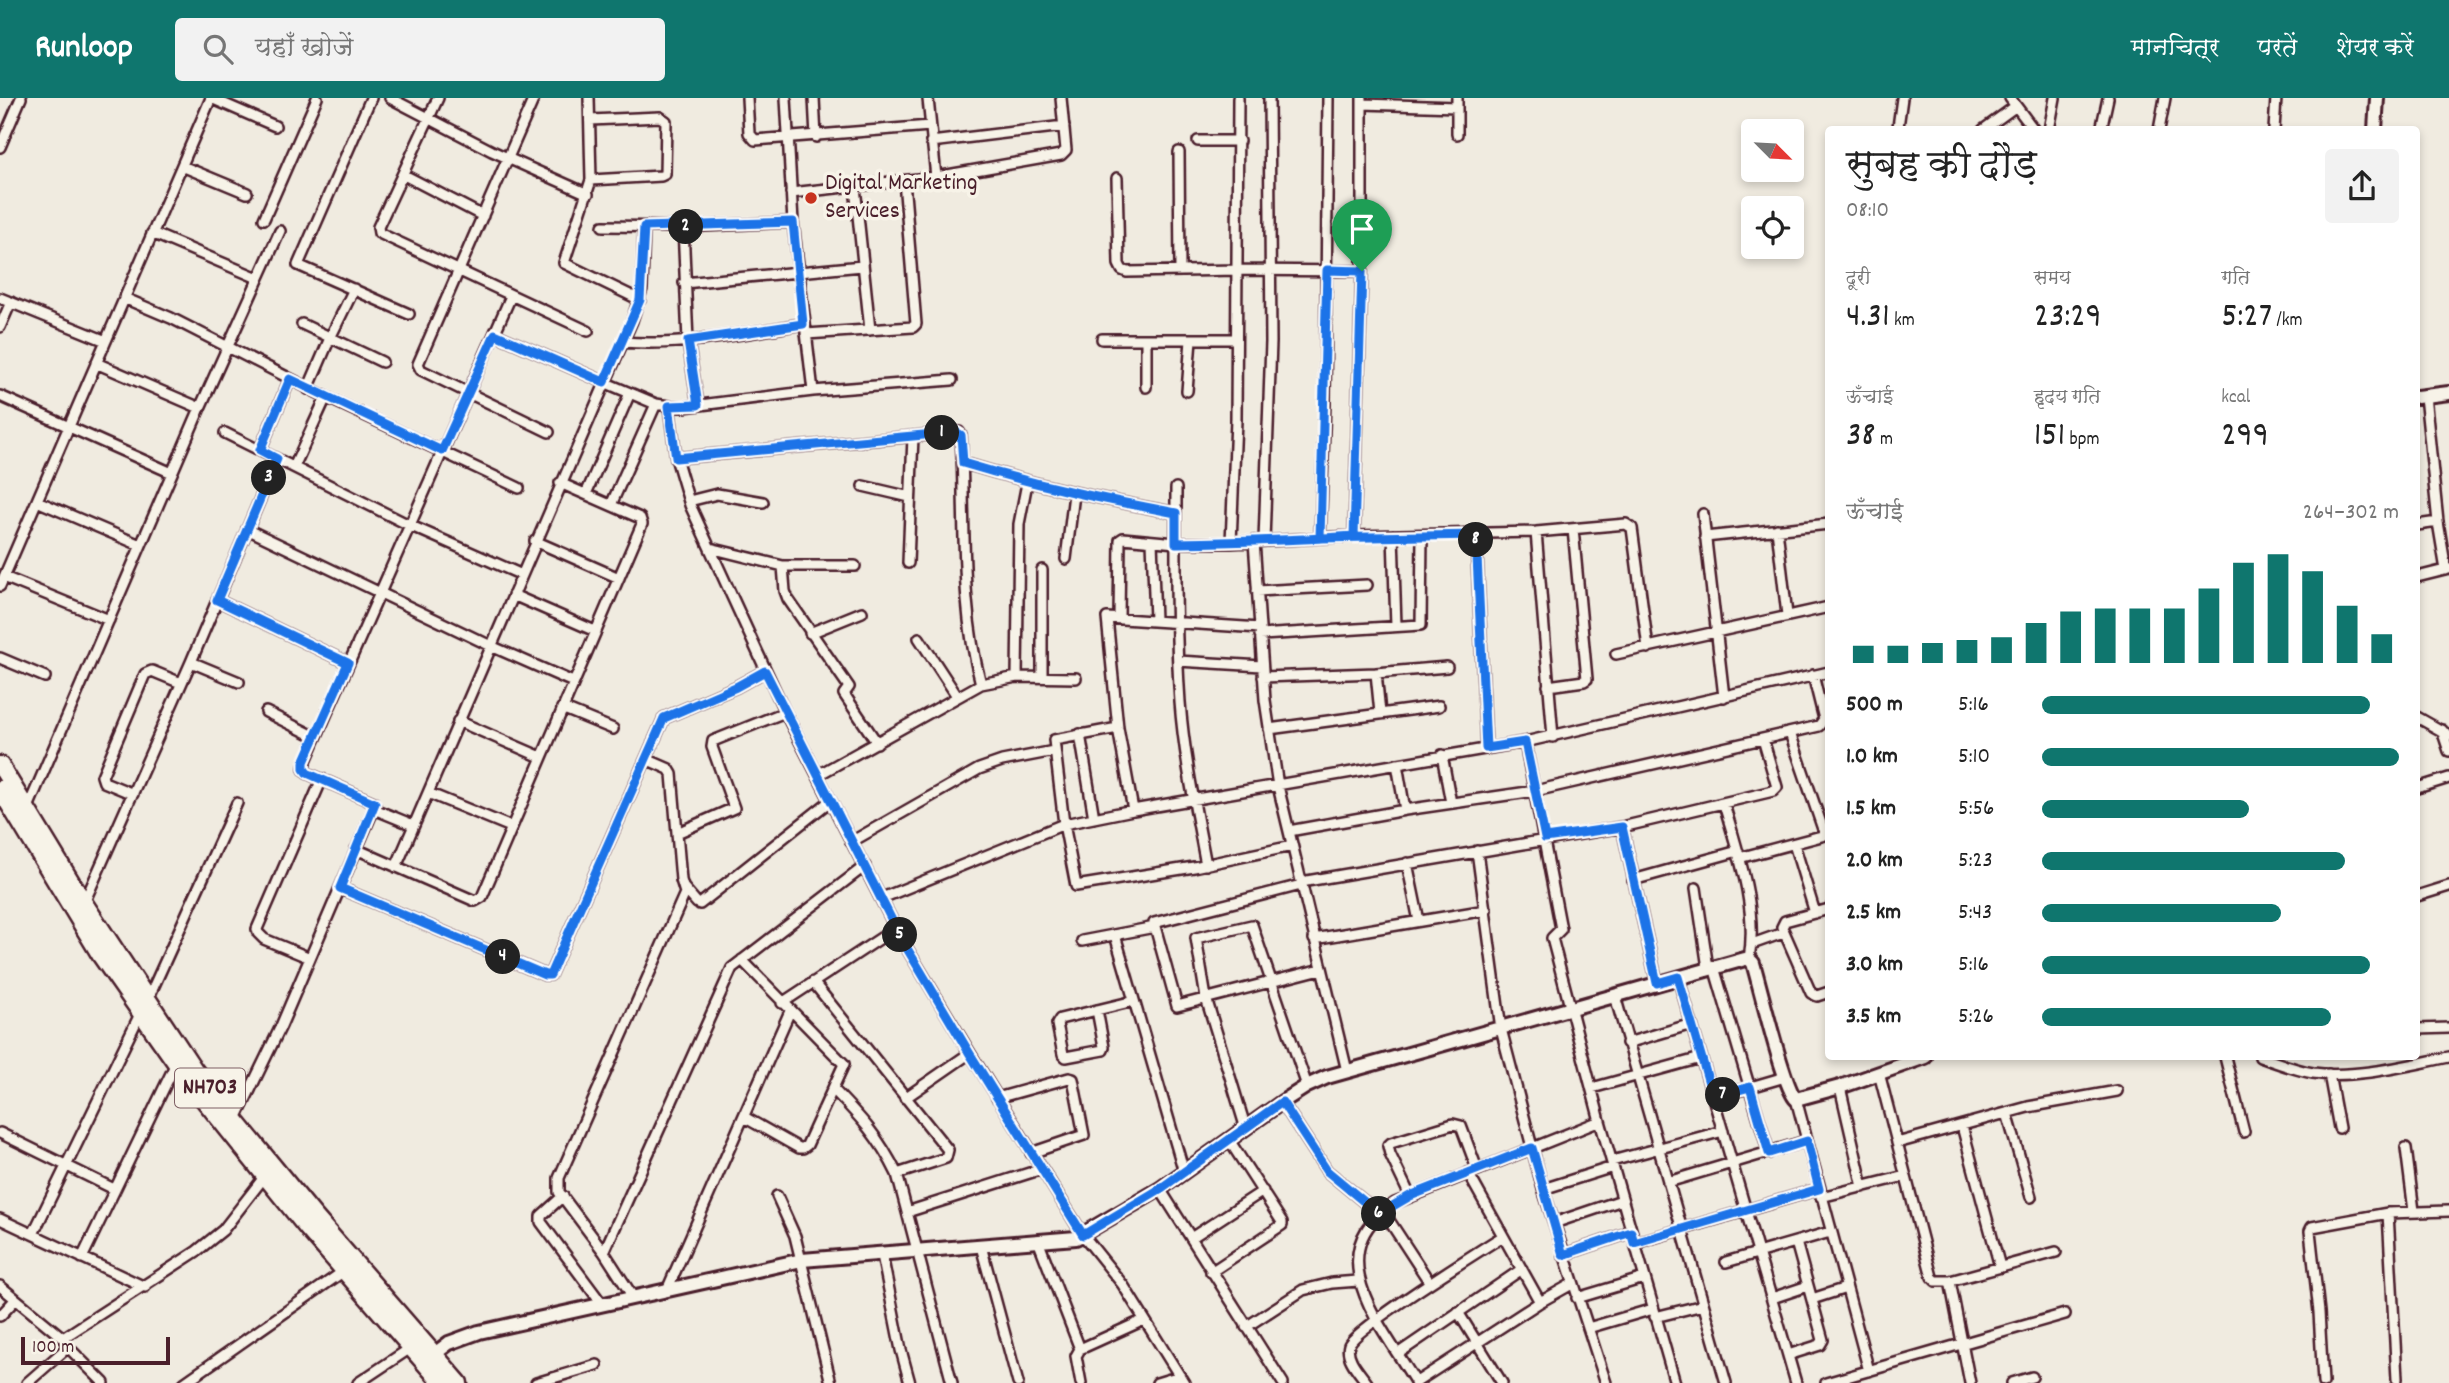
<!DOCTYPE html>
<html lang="hi">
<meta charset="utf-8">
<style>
:root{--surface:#fff;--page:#f2f2f2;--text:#222;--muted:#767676;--accent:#0f766e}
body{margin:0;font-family:Dekko,"Playpen Sans Deva",sans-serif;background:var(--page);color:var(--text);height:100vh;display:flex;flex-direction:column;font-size:26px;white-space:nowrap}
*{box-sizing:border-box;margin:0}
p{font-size:23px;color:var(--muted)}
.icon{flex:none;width:38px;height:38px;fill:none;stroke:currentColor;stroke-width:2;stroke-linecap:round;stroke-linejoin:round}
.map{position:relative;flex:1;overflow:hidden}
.details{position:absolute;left:1825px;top:28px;width:595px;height:934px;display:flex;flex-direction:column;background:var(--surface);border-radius:7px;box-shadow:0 4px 10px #0003}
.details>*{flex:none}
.needle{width:46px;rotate:114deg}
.fabs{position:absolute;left:1741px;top:21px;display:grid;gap:14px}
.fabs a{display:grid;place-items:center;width:63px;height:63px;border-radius:7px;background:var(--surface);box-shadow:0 4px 10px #0003;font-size:35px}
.scale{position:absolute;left:21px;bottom:18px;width:149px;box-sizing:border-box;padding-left:7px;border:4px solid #4a1f2b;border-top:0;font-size:19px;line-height:24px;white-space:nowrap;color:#4a1f2b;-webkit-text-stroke:5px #f7f3e8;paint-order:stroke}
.pin{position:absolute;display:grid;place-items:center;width:60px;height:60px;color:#fff;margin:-72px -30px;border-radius:50% 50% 50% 0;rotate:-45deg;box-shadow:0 0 7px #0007}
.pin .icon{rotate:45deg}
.km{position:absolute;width:35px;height:35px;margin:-18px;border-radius:50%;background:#222;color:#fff;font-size:19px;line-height:35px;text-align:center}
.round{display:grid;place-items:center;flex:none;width:74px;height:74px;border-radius:7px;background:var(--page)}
.head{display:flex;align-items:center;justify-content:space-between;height:119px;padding:0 21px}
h1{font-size:38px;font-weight:600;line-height:52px}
.stats{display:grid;grid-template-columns:repeat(3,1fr);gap:10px;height:119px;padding:7px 21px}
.stats div{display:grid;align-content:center}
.stats b{font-size:35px;font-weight:600}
.stats small{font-size:19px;font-weight:400}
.stats p{font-size:19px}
.chart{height:196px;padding:14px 21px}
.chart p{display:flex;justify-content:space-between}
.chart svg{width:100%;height:126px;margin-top:7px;stroke:var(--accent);stroke-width:6}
ul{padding:0 21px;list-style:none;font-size:23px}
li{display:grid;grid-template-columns:112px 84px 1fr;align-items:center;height:52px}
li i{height:18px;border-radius:9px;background:var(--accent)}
header{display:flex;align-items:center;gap:42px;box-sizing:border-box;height:98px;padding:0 35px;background:var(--accent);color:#fff}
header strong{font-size:33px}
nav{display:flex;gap:38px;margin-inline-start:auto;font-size:24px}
.search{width:490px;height:63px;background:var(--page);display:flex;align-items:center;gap:18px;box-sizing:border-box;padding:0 24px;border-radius:7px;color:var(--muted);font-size:26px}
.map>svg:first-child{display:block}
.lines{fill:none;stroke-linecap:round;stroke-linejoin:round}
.street-casing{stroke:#4a1f2b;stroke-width:14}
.secondary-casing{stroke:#4a1f2b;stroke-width:18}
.highway-casing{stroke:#4a1f2b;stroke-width:21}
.street{stroke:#f7f3e8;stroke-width:9}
.secondary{stroke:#f7f3e8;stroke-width:12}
.highway{stroke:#f7f3e8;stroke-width:16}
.route-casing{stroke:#fff;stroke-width:14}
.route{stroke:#1a73e8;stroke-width:9}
.poi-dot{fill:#c8321e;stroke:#f7f3e8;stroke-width:2.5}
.labels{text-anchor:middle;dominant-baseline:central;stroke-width:7;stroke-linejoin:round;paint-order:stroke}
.shield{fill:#f7f3e8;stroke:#7e5f64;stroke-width:2}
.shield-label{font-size:23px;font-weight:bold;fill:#4a1f2b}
.poi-label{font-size:24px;fill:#4a1f2b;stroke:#f7f3e8;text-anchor:start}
</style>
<header>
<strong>Runloop</strong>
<div class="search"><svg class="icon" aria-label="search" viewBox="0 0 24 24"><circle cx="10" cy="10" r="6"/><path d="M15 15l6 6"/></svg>यहाँ खोजें</div>
<nav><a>मानचित्र</a><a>परतें</a><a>शेयर करें</a></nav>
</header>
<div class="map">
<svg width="2449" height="1285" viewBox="0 0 2449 1285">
<rect width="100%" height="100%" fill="#f0ebe0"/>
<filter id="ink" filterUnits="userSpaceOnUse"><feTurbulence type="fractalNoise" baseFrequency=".0143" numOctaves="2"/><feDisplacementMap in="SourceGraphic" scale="14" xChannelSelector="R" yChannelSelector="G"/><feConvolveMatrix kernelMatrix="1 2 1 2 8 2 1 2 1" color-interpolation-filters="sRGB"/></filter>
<g filter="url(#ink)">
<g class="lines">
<g class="street-casing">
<path id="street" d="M211,0l64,28
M371,0l-73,167 111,49
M390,0l102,53 96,43
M438,0l-60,129 1,6 209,98
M534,0l-116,266 3,6 128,62
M589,0l2,82 -27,83 76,37
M747,0l2,35 6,7 175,-14
M786,0l7,124 20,169
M814,0l2,39
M1457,0v36
M2010,0l24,32
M928,1l8,78
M1362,6l95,3
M590,22l70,-3 6,4 -1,53 -4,2 -70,4
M1898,29l4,-29
M1983,32l33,-24
M2049,32l6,-32
M2101,32l7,-32
M2159,32l6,-32
M2274,32l2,-32
M1198,43h41
M931,44l133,-16
M0,49l21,-49
M1179,54l1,119
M182,68l65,27
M404,77l79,41
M1117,80l2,86 3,6 5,2 111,-2 124,1
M855,89l15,143
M791,95l145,-16 125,-22 5,-5 -5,-52
M264,121l53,-121
M603,128l80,1 110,-5
M683,129l5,114 10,64
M152,135l106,45
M684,185l178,-17
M0,200l106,43
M124,200l47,20 155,79 193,91
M302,226l80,38
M0,229l11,-25
M495,236l109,48 52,22 13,2 7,52 14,47 95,207 117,228 68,113 113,182 40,50 61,98
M806,236l107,-7 3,-3 -12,-143
M1102,241h134
M623,244c60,5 121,-9 180,-18
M96,265l104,45
M1146,289v-48
M308,291l22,-51 24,-49
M1187,293l4,-51
M0,298l172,77
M2425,298l13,126 8,48
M669,308l15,1 129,-16 139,-11
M225,335l184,92 113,50
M260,352l30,-71
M676,360l283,-26 2,3c5,83 -2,168 20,249
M963,365c72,22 139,36 213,50
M294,369l32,-70
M863,388l47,11
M1176,390c0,71 -1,143 4,214 4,54 16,109 26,163
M586,396l44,-101
M37,403l103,44
M689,403l28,-7 46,8
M611,407l45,-101
M1703,416l21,183
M2417,427l21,-3
M247,431l244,117 82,36
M1777,431l10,86
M1536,434l17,205
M1393,437l3,91
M1476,437l10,213
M1354,438l8,-265v-173
M1705,439l124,-13
M1320,440l5,-134 3,-306
M535,443l84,37
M1152,443l3,79
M1254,443l11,159 13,86 69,285
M1264,443l7,-199 -2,-244
M1231,445l5,-123 2,-322
M710,450l73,18h72
M1066,461l8,-65
M908,465l5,-127
M783,468l2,25 3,8 61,88 -5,7 33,49
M1042,472v107
M4,479l105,43
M2417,479l32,-8
M0,488l211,-488
M1257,493l110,-6
M513,497l82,36
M217,502l131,63
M1119,520l1,-78 3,-2 53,5h55l123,-7 182,-4 90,-8 6,4 16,120
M810,535l52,-21
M1260,537l161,-10 1,-90
M919,540l38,58
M1616,556l213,-47
M0,560l45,19
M1178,563l84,5
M191,564l48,20
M1376,575l4,40
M1017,579l2,-153 8,-41
M1263,579l113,-4 71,-6
M1548,588l36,-5 3,-2 -14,-150
M562,610l51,21
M266,614l50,25
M2417,619l32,18
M458,623l83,36
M1118,630l-64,12 10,84 12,62 118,-19 98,-21
M1269,631l170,-23
M2442,632l7,21
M1790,635l35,102
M1080,636l14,84
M1442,657l9,48
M1397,666l8,46
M818,677l163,-91 36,-7 59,1
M2417,690l32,-10
M428,695l83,34
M133,696l-29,-12 -2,-6 43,-102 7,-3 29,12
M1724,706c14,49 34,104 25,155
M374,711l39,16
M27,712l173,-402 80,-177
M1133,712l-15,-82 -11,-110 153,10
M1622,729l35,156
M1289,733l116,-21 130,-19 284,-65 5,-7 -11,-44
M677,735l57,-25 -22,-61 1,-6 72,-29
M851,744l128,-73 23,-8 52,-10
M1794,746l21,69
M356,751l119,52 7,-4 160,-373 -2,-6 -80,-35
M1477,753l24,178 42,160 63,194
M1739,760l90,-24
M1407,765l12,58
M396,769l236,-546 10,-32 2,-62
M1633,782l105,-29
M1301,784l321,-55 151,-36 4,-4 -14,-48
M1301,787l-147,38 23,83 144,-37
M340,790l205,87h5l114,-257 72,-31 29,-16
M684,790l13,15 3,1 130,-103
M1696,790l12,80
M2417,798l32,-10
M882,800l182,-74 69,-14 392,-68 304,-70
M84,805l107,-241 86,-203
M1829,811l-44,12 -3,6 29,66 6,3 12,-4
M1115,837l69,237
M1314,841l172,-29
M1082,843l73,-14
M1752,846l31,-11
M310,860l-46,-19 -6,-6 -1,-4 65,-150
M742,862l102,104 -37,81 -4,3h-4l-55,-31
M1714,869l55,186
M1678,879l118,406
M813,884l135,168 -2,8 -49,16
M1615,898l111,387
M148,901l89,-196
M782,905l114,-75
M1097,912l7,37 -1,3 -37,7 -3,-3 -6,-30 3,-5 74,-18
M2417,931l32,-1
M1627,945l65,-19
M2225,959l19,75
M2260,959c18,6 35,13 53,16 42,6 95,-8 136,-16
M1879,975l53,204 4,4h14l106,-29
M2329,976l10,54
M1840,989l23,100
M1592,990l109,-30
M833,991c28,29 46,48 64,85l55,209
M905,1000l65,-45
M997,1000l72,-20 4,1 11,56 -53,18
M1713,1000l72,-21
M1796,1001l73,272
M1282,1004l45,69 52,43
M2007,1015l24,84
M235,1023l46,-95 94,-220 -2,-4 -66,-29 -3,-4 1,-6 206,-467
M1600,1023l75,262
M1962,1028l38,141
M1246,1031l-40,-131 -10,-60 56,-13 55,161
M0,1035l114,56
M1897,1045l131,-36 89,-16
M2406,1050l8,63
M1612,1063l111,-30
M1468,1075l72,129
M1668,1084l138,-41
M1160,1091l123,194
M1543,1091l70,-22
M563,1098l-22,20v6l61,82
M777,1098l18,40 36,147
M1410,1098l-20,-42 -2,-8 3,-3 62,-19 8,2 16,43
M1821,1099l84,-21
M1383,1113l47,72
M907,1114l135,-43
M2388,1115l9,166
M0,1121l145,68
M1554,1125l68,-23
M33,1136l108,-222
M1191,1140l72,-47
M1039,1145l41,106 64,-29
M1635,1145l184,-54
M981,1148l37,137
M604,1154l128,-284 133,-102
M882,1157l19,95 9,33
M1563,1157l68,-23
M82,1160l94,-195
M1726,1164l104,-30
M1211,1174l71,-47v-3l-53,-82
M1950,1183l20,102
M0,1188l63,52 5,9 36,36
M667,1192l123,-279
M633,1199l-29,-45 -45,-60v-14l126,-285 -4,-13 -9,-106 -3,-5 -23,-10
M1577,1200l67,-20
M1772,1200l36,-12
M1812,1201l34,-11
M1458,1214l44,71
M0,1218l15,-16
M1655,1219l48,-12
M1246,1229l57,-37 29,-7 26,-2
M1588,1230l65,-19
M63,1240l134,-87 26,-21 42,-54
M1080,1251l-4,7 5,27
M1399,1255l123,-84
M1788,1257l32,-10 3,-5 -27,-98
M27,1285l41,-36
M184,1285l160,-112
M358,1285l54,-36
M536,1285l61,-18
M1157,1285l23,-7
M1367,1285c-7,-10 -22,-25 -18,-38 5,-16 132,-95 154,-109
M1415,1285l125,-81 32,-18
M1416,1285c-33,-56 -101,-130 -21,-180l205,-82 -48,-183 9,-9 -36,-187
M1826,1285l239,-69
M2012,1285l20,-6
M2323,1285l-4,-71 -9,-81 2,-4 76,-14 61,-2"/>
</g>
<g class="secondary-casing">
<path id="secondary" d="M2375,32l2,-32
M2417,299l32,-4
M428,1261l21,-16 30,-11 323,-72 274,-22 84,-49 122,-87 25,-16 20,-9 418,-118h4l4,4c7,23 31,126 43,136l44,-12 85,-30"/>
</g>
<g class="highway-casing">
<path id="highway" d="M0,667l84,138 111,168 120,146 144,166
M0,691l101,167 87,124 119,148 135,155"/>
</g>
<use href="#street" class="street"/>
<use href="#secondary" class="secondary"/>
<use href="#highway" class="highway"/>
</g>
</g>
<g class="lines" filter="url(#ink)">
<g class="route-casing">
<path id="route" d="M1362,173l-8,265c-59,4 -119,6 -178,7v-30c-74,-14 -141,-28 -213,-50l-2,-28 -5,-3 -280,26 -7,-52 29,-1 -10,-64 115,-17 -10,-102 -149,5 -4,73 -36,82 -109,-48 -53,117 -152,-72 -30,71 17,9 -60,141 131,63 -44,99v7l3,4 68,30 -35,85 205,87h5l114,-257 72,-31 29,-16 137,269 68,114 113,181 77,-46 122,-87 45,69 52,43 31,-18 122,-48 31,107 68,-23 3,11 185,-54 -12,-48 -38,12 -19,-66 -37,10 -35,-120 -21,6 -35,-156 -77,11 -20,-96 -39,6 -10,-213 -156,3 7,-268 35,1"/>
</g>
<use href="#route" class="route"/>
</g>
<circle class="poi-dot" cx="811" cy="100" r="7"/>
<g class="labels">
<rect class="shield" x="175" y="970.5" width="70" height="39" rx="5"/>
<g class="shield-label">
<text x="210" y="990">NH703</text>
</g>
<g class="poi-label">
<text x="825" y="86">Digital Marketing<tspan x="825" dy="28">Services</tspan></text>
</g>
</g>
</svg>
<div class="fabs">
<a><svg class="needle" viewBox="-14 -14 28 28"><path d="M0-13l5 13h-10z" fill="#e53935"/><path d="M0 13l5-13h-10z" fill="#767676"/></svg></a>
<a><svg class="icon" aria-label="locate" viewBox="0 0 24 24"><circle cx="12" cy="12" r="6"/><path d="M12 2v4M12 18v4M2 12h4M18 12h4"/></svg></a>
</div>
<div class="scale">100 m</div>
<div class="pin" style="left:1362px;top:173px;background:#1e9e55"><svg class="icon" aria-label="arrive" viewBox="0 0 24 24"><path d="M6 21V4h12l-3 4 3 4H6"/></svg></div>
<b class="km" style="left:942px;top:335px">1</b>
<b class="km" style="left:686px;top:129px">2</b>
<b class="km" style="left:269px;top:380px">3</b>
<b class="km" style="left:503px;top:859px">4</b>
<b class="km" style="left:900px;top:837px">5</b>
<b class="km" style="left:1379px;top:1116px">6</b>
<b class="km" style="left:1723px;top:997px">7</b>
<b class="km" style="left:1476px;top:442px">8</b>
<section class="details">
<div class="head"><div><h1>सुबह की दौड़</h1><p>08:10</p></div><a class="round"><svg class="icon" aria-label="share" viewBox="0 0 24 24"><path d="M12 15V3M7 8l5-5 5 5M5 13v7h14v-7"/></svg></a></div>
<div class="stats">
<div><p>दूरी</p><b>4.31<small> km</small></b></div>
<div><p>समय</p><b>23:29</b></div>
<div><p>गति</p><b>5:27<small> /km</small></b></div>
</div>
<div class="stats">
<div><p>ऊँचाई</p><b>38<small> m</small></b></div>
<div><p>हृदय गति</p><b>151<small> bpm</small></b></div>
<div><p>kcal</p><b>299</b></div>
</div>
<div class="chart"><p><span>ऊँचाई</span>264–302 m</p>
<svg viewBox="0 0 160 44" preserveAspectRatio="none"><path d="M5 44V38M15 44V38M25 44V37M35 44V36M45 44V35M55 44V30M65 44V26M75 44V25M85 44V25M95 44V25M105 44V18M115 44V9M125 44V6M135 44V12M145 44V24M155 44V34"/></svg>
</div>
<ul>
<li><b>500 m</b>5:16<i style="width:92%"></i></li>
<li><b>1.0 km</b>5:10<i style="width:100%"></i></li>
<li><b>1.5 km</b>5:56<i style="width:58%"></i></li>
<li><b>2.0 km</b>5:23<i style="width:85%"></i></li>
<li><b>2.5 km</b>5:43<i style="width:67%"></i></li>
<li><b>3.0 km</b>5:16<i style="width:92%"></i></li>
<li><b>3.5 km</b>5:26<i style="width:81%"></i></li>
</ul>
</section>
</div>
